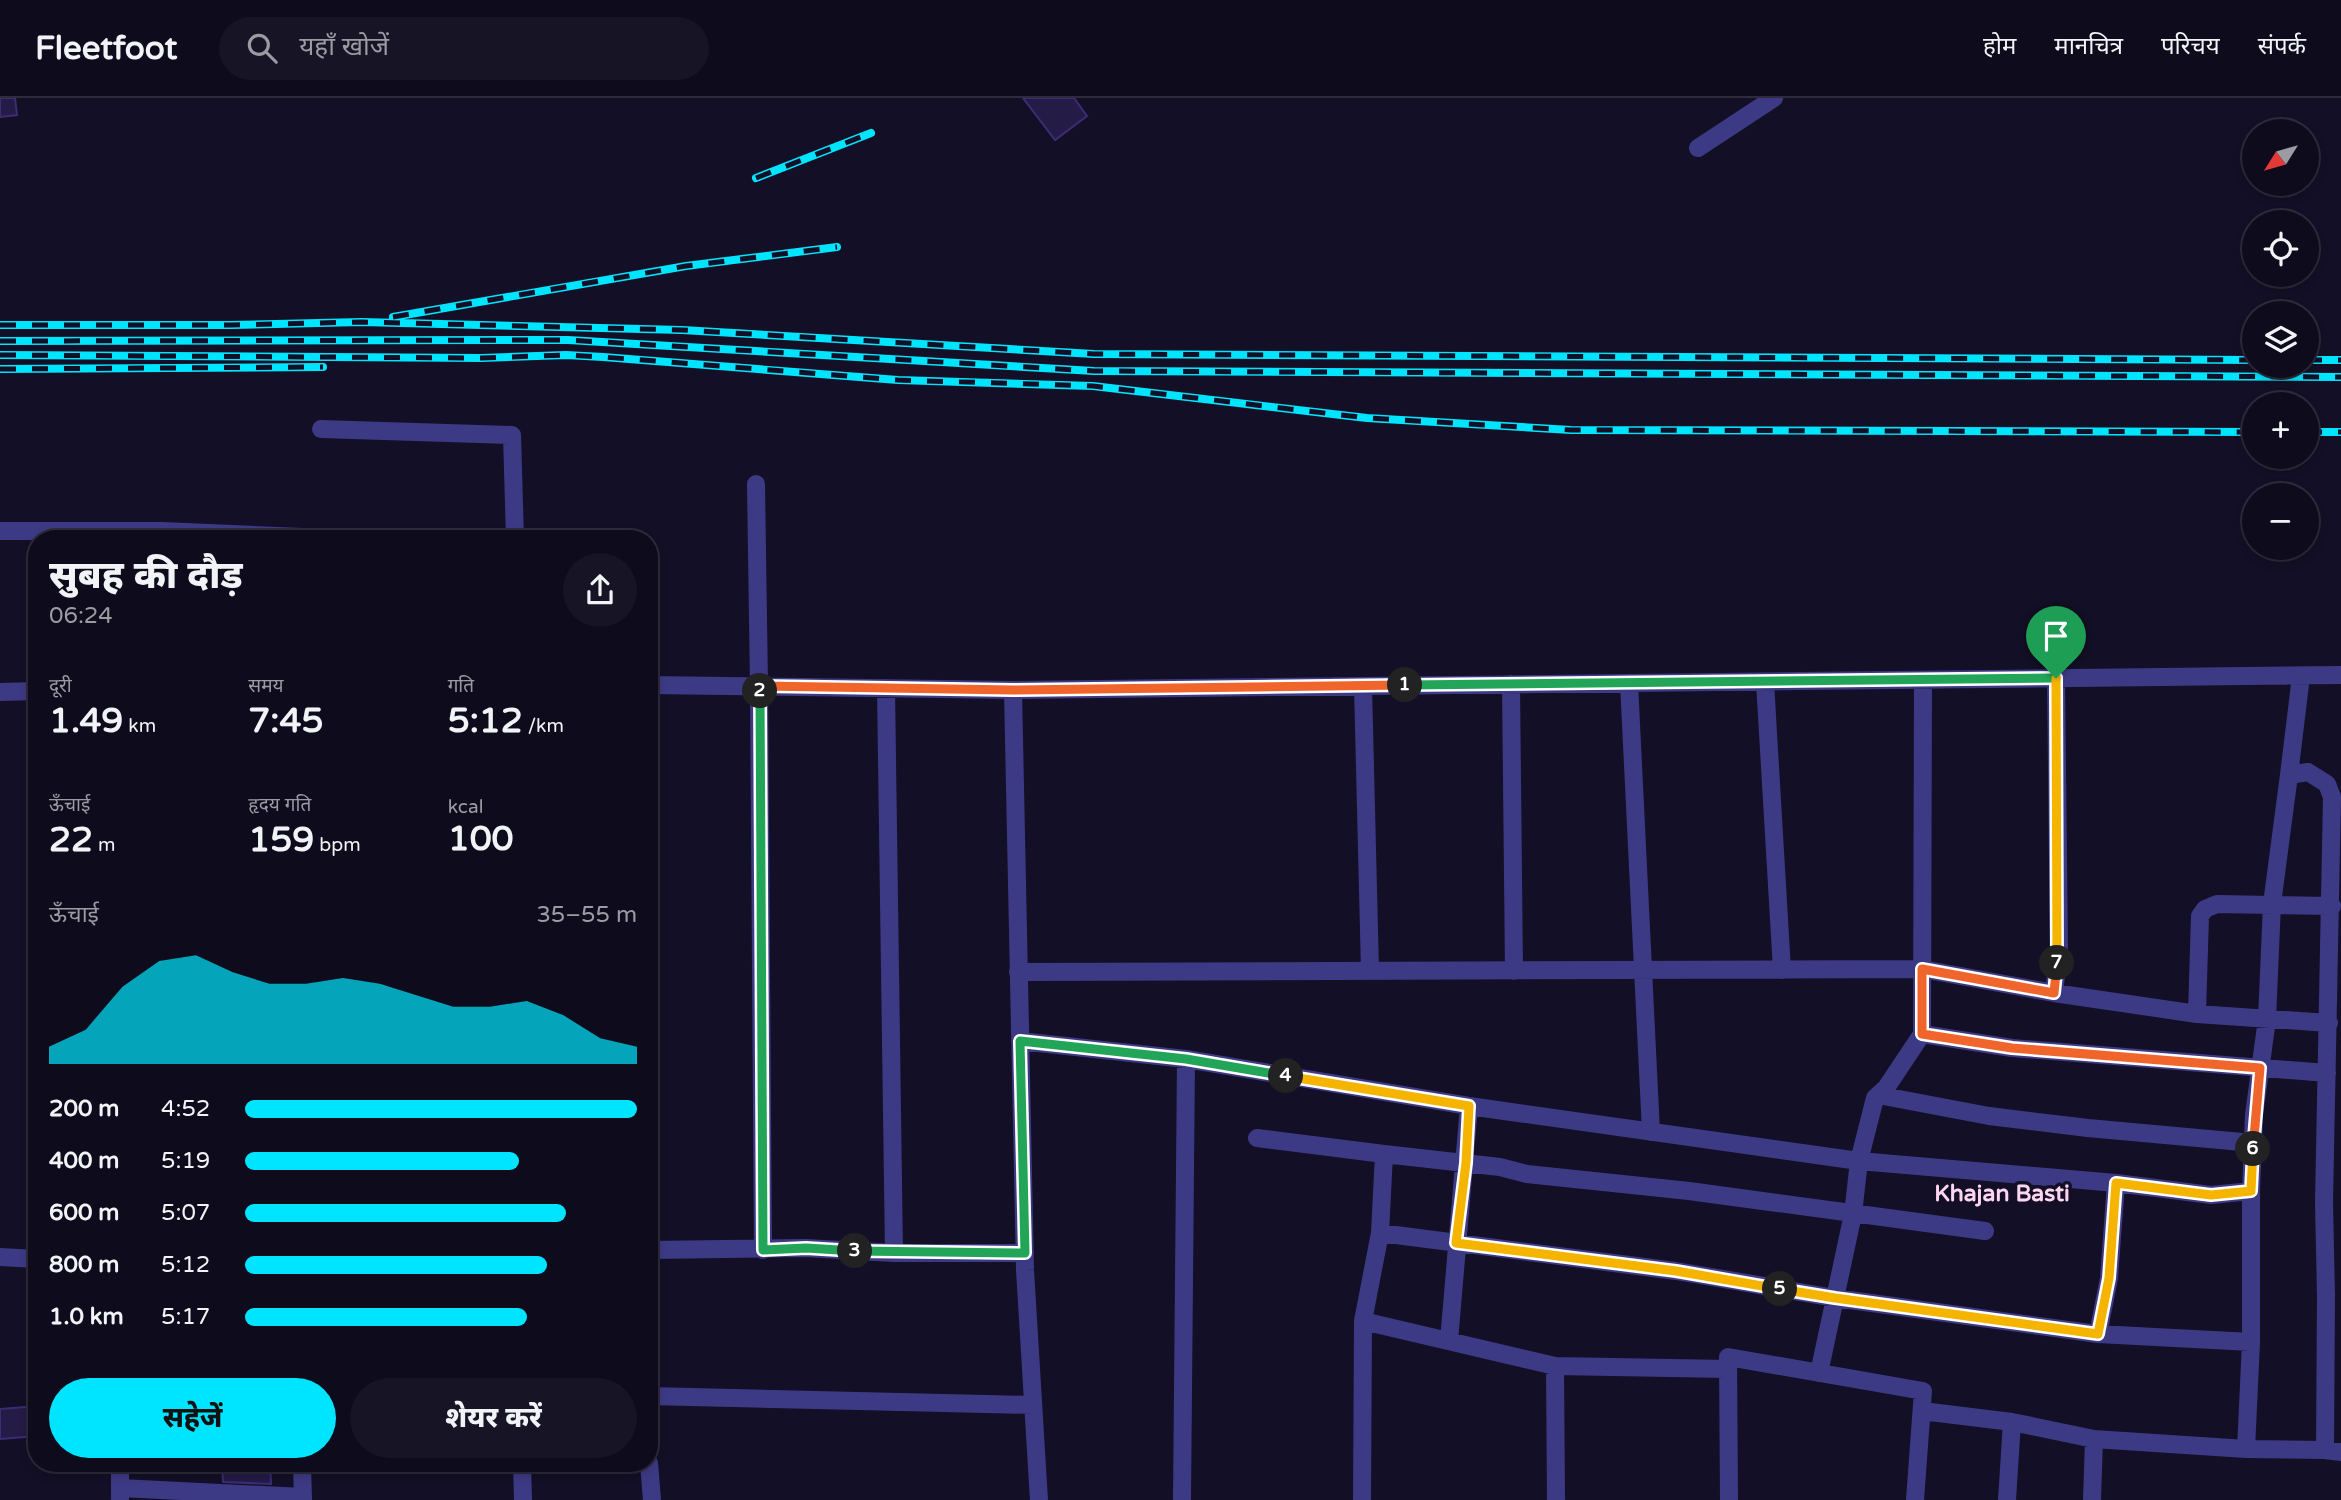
<!DOCTYPE html>
<html lang="hi">
<meta charset="utf-8">
<style>
:root{--surface:#0e0b1c;--page:#171425;--text:#f1f3f6;--muted:#9b9ba3;--line:#2e2b3b;--accent:#00e5ff}
body{margin:0;font-family:"Varela Round","Noto Sans Devanagari",sans-serif;background:var(--page);color:var(--text);height:100vh;display:flex;flex-direction:column;font-size:26px;white-space:nowrap}
*{box-sizing:border-box;margin:0}
p{font-size:23px;color:var(--muted)}
.icon{flex:none;width:38px;height:38px;fill:none;stroke:currentColor;stroke-width:2;stroke-linecap:round;stroke-linejoin:round}
.map{position:relative;flex:1;overflow:hidden}
.panel{position:absolute;left:28px;top:432px;width:630px;height:942px;display:flex;flex-direction:column;background:var(--surface);border-radius:28px;box-shadow:0 4px 10px #0003,0 0 0 2px var(--line)}
.panel>*{flex:none}
.needle{width:46px;rotate:233deg}
.buttons{position:absolute;left:2242px;top:21px;display:grid;gap:14px}
.buttons a{display:grid;place-items:center;width:77px;height:77px;border-radius:50%;background:var(--surface);box-shadow:0 4px 10px #0003,0 0 0 2px var(--line);font-size:35px}
.pin{position:absolute;display:grid;place-items:center;width:60px;height:60px;color:#fff;margin:-72px -30px;border-radius:50% 50% 50% 0;rotate:-45deg;box-shadow:0 0 7px #0007}
.pin .icon{rotate:45deg}
.km{position:absolute;width:35px;height:35px;margin:-18px;border-radius:50%;background:#222;color:#fff;font-size:19px;line-height:35px;text-align:center}
.round{display:grid;place-items:center;flex:none;width:74px;height:74px;border-radius:37px;background:var(--page)}
.summary{display:flex;align-items:center;justify-content:space-between;height:119px;padding:0 21px}
h1{font-size:38px;font-weight:800;line-height:52px}
.stats{display:grid;grid-template-columns:repeat(3,1fr);gap:10px;height:119px;padding:7px 21px}
.stats div{display:grid;align-content:center}
.stats b{font-size:35px;font-weight:800}
.stats small{font-size:19px;font-weight:400}
.stats p{font-size:19px}
.chart{height:196px;padding:14px 21px}
.chart p{display:flex;justify-content:space-between}
.chart svg{width:100%;height:126px;margin-top:7px;fill:var(--accent);opacity:.7}
.cta{display:flex;gap:14px;margin-top:auto;padding:14px 21px}
.cta a{flex:1;height:80px;border-radius:42px;background:var(--accent);color:#111;font-size:28px;font-weight:800;line-height:80px;text-align:center}
.cta a+a{background:var(--page);color:var(--text)}
ul{padding:0 21px;list-style:none;font-size:23px}
li{display:grid;grid-template-columns:112px 84px 1fr;align-items:center;height:52px}
li i{height:18px;border-radius:9px;background:var(--accent)}
header{display:flex;align-items:center;gap:42px;box-sizing:border-box;height:98px;padding:0 35px;background:var(--surface);border-bottom:2px solid var(--line)}
header strong{font-size:33px}
nav{display:flex;gap:38px;margin-inline-start:auto;font-size:24px}
.search{width:490px;height:63px;background:var(--page);display:flex;align-items:center;gap:18px;box-sizing:border-box;padding:0 24px;border-radius:38px;color:var(--muted);font-size:26px}
.map>svg:first-child{display:block}
.building{fill:#241b47;stroke:#3b2d73;stroke-width:2}
.lines{fill:none;stroke-linecap:round;stroke-linejoin:round}
.minor{stroke:#3d3a85;stroke-width:18}
.rail-casing{stroke:#00e5ff;stroke-width:8}
.rail{stroke:#130f26;stroke-width:5;stroke-dasharray:16;stroke-linecap:butt}
.split-1-casing{stroke:#fff;stroke-width:14}
.split-2-casing{stroke:#fff;stroke-width:14}
.split-3-casing{stroke:#fff;stroke-width:14}
.split-4-casing{stroke:#fff;stroke-width:14}
.split-5-casing{stroke:#fff;stroke-width:14}
.split-6-casing{stroke:#fff;stroke-width:14}
.split-7-casing{stroke:#fff;stroke-width:14}
.split-8-casing{stroke:#fff;stroke-width:14}
.split-1{stroke:#22a559;stroke-width:9}
.split-2{stroke:#f0652b;stroke-width:9}
.split-3{stroke:#22a559;stroke-width:9}
.split-4{stroke:#22a559;stroke-width:9}
.split-5{stroke:#f5b400;stroke-width:9}
.split-6{stroke:#f5b400;stroke-width:9}
.split-7{stroke:#f0652b;stroke-width:9}
.split-8{stroke:#f5b400;stroke-width:9}
.labels{text-anchor:middle;dominant-baseline:central;stroke-width:7;stroke-linejoin:round;paint-order:stroke}
.neighbourhood-label{font-size:23px;font-weight:bold;fill:#ffd6f0;stroke:#130f26}
</style>
<header>
<strong>Fleetfoot</strong>
<div class="search"><svg class="icon" aria-label="search" viewBox="0 0 24 24"><circle cx="10" cy="10" r="6"/><path d="M15 15l6 6"/></svg>यहाँ खोजें</div>
<nav><a>होम</a><a>मानचित्र</a><a>परिचय</a><a>संपर्क</a></nav>
</header>
<div class="map">
<svg width="2341" height="1402" viewBox="0 0 2341 1402">
<rect width="100%" height="100%" fill="#130f26"/>
<path class="building" d="M0,0h15l2,17 -17,2z
M1023,0h51l13,18 -32,24z
M37,1308v30l-37,3v-30z
M222,1365h48l1,21 -48,-2z"/>
<g class="lines">
<path class="minor" d="M1698,50l76,-50
M321,331l191,6 3,104
M756,386l3,202 4,564
M0,433h162l189,8
M1765,584l17,288
M1629,585l22,449
M1511,586l3,287
M649,587l364,5 1328,-15
M1363,588l7,285
M886,590l8,565
M1013,592l12,580 14,230
M0,594l37,-1
M2289,677l12,-99
M1018,874l904,-3 132,24 143,21 132,9
M2054,895l5,-44 -3,-271
M2197,916l3,-98 5,-7 12,-5 115,2
M1922,936l90,14 315,25
M1020,943l166,18 283,47 390,55 257,22 95,12 40,-4
M1878,997l111,21 99,12 165,15
M1257,1040l127,16 -4,79 -17,88
M1384,1056l116,13 27,7 162,17 296,40
M1380,1135l296,38 159,27 263,36 153,8
M649,1152l157,-2 88,5h131
M0,1159l37,2
M2098,1236l11,-56 7,-95
M1449,1243l20,-235
M1555,1268l173,3
M1819,1275l34,-159 6,-53 16,-63 11,-10 36,-54 1,-354
M649,1298l384,9
M1922,1313l90,11 82,17 152,10 79,1
M2246,1351l5,-107v-151l3,-76 13,-96 5,-115 17,-129 19,-3 19,12 5,13 -8,405 2,94 -1,154 16,2
M302,1365l1,37
M522,1365l1,37
M649,1365l3,37
M120,1390l183,9
M120,1400v-35
M1182,1402l4,-441
M1362,1402l1,-179 192,45 1,134
M1729,1402l-1,-143 195,34 -8,109
M2007,1402l5,-78
M2092,1402l2,-61"/>
<g class="rail-casing">
<path id="rail" d="M756,80l115,-45
M393,219l293,-51 151,-19
M0,227h231l131,-3 320,8 412,24 1160,6
M0,243l568,-1 526,31 1247,6
M0,257l481,3 85,-3 37,2 295,23 195,6 274,32 204,12 683,2
M2306,262h35
M0,271l323,-2
M2306,334h35"/>
</g>
<use href="#rail" class="rail"/>
</g>
<g class="lines">
<g class="split-1-casing">
<path id="split-1" d="M1405,587l651,-7"/>
</g>
<g class="split-2-casing">
<path id="split-2" d="M760,593v-5l253,4 392,-5"/>
</g>
<g class="split-3-casing">
<path id="split-3" d="M760,593l3,559 43,-2 49,3"/>
</g>
<g class="split-4-casing">
<path id="split-4" d="M855,1153l170,2 -5,-212 166,18 100,17"/>
</g>
<g class="split-5-casing">
<path id="split-5" d="M1286,978l183,30 -3,57 -10,80 220,28 104,18"/>
</g>
<g class="split-6-casing">
<path id="split-6" d="M1780,1191l55,9 263,36 11,-56 7,-95 95,12 40,-4 2,-42"/>
</g>
<g class="split-7-casing">
<path id="split-7" d="M2057,865l-3,30 -132,-24v65l90,14 248,20 -7,81"/>
</g>
<g class="split-8-casing">
<path id="split-8" d="M2056,580l1,285"/>
</g>
<use href="#split-1" class="split-1"/>
<use href="#split-2" class="split-2"/>
<use href="#split-3" class="split-3"/>
<use href="#split-4" class="split-4"/>
<use href="#split-5" class="split-5"/>
<use href="#split-6" class="split-6"/>
<use href="#split-7" class="split-7"/>
<use href="#split-8" class="split-8"/>
</g>
<g class="labels">
<g class="neighbourhood-label">
<text x="2002" y="1096">Khajan Basti</text>
</g>
</g>
</svg>
<div class="buttons">
<a><svg class="needle" viewBox="-14 -14 28 28"><path d="M0-13l5 13h-10z" fill="#e53935"/><path d="M0 13l5-13h-10z" fill="#9b9ba3"/></svg></a>
<a><svg class="icon" aria-label="locate" viewBox="0 0 24 24"><circle cx="12" cy="12" r="6"/><path d="M12 2v4M12 18v4M2 12h4M18 12h4"/></svg></a>
<a><svg class="icon" aria-label="layers" viewBox="0 0 24 24"><path d="M12 4l9 5-9 5-9-5zM3 14l9 5 9-5"/></svg></a>
<a>+</a>
<a>−</a>
</div>
<div class="pin" style="left:2056px;top:580px;background:#1e9e55"><svg class="icon" aria-label="arrive" viewBox="0 0 24 24"><path d="M6 21V4h12l-3 4 3 4H6"/></svg></div>
<b class="km" style="left:1405px;top:587px">1</b>
<b class="km" style="left:760px;top:593px">2</b>
<b class="km" style="left:855px;top:1153px">3</b>
<b class="km" style="left:1286px;top:978px">4</b>
<b class="km" style="left:1780px;top:1191px">5</b>
<b class="km" style="left:2253px;top:1051px">6</b>
<b class="km" style="left:2057px;top:865px">7</b>
<section class="panel">
<div class="summary"><div><h1>सुबह की दौड़</h1><p>06:24</p></div><a class="round"><svg class="icon" aria-label="share" viewBox="0 0 24 24"><path d="M12 15V3M7 8l5-5 5 5M5 13v7h14v-7"/></svg></a></div>
<div class="stats">
<div><p>दूरी</p><b>1.49<small> km</small></b></div>
<div><p>समय</p><b>7:45</b></div>
<div><p>गति</p><b>5:12<small> /km</small></b></div>
</div>
<div class="stats">
<div><p>ऊँचाई</p><b>22<small> m</small></b></div>
<div><p>हृदय गति</p><b>159<small> bpm</small></b></div>
<div><p>kcal</p><b>100</b></div>
</div>
<div class="chart"><p><span>ऊँचाई</span>35–55 m</p>
<svg viewBox="0 0 160 44" preserveAspectRatio="none"><path d="M0 44V38L10 32L20 17L30 8L40 6L50 12L60 16L70 16L80 14L90 16L100 20L110 24L120 24L130 22L140 27L150 35L160 38V44z"/></svg>
</div>
<ul>
<li><b>200 m</b>4:52<i style="width:100%"></i></li>
<li><b>400 m</b>5:19<i style="width:70%"></i></li>
<li><b>600 m</b>5:07<i style="width:82%"></i></li>
<li><b>800 m</b>5:12<i style="width:77%"></i></li>
<li><b>1.0 km</b>5:17<i style="width:72%"></i></li>
</ul>
<div class="cta"><a>सहेजें</a><a>शेयर करें</a></div>
</section>
</div>
